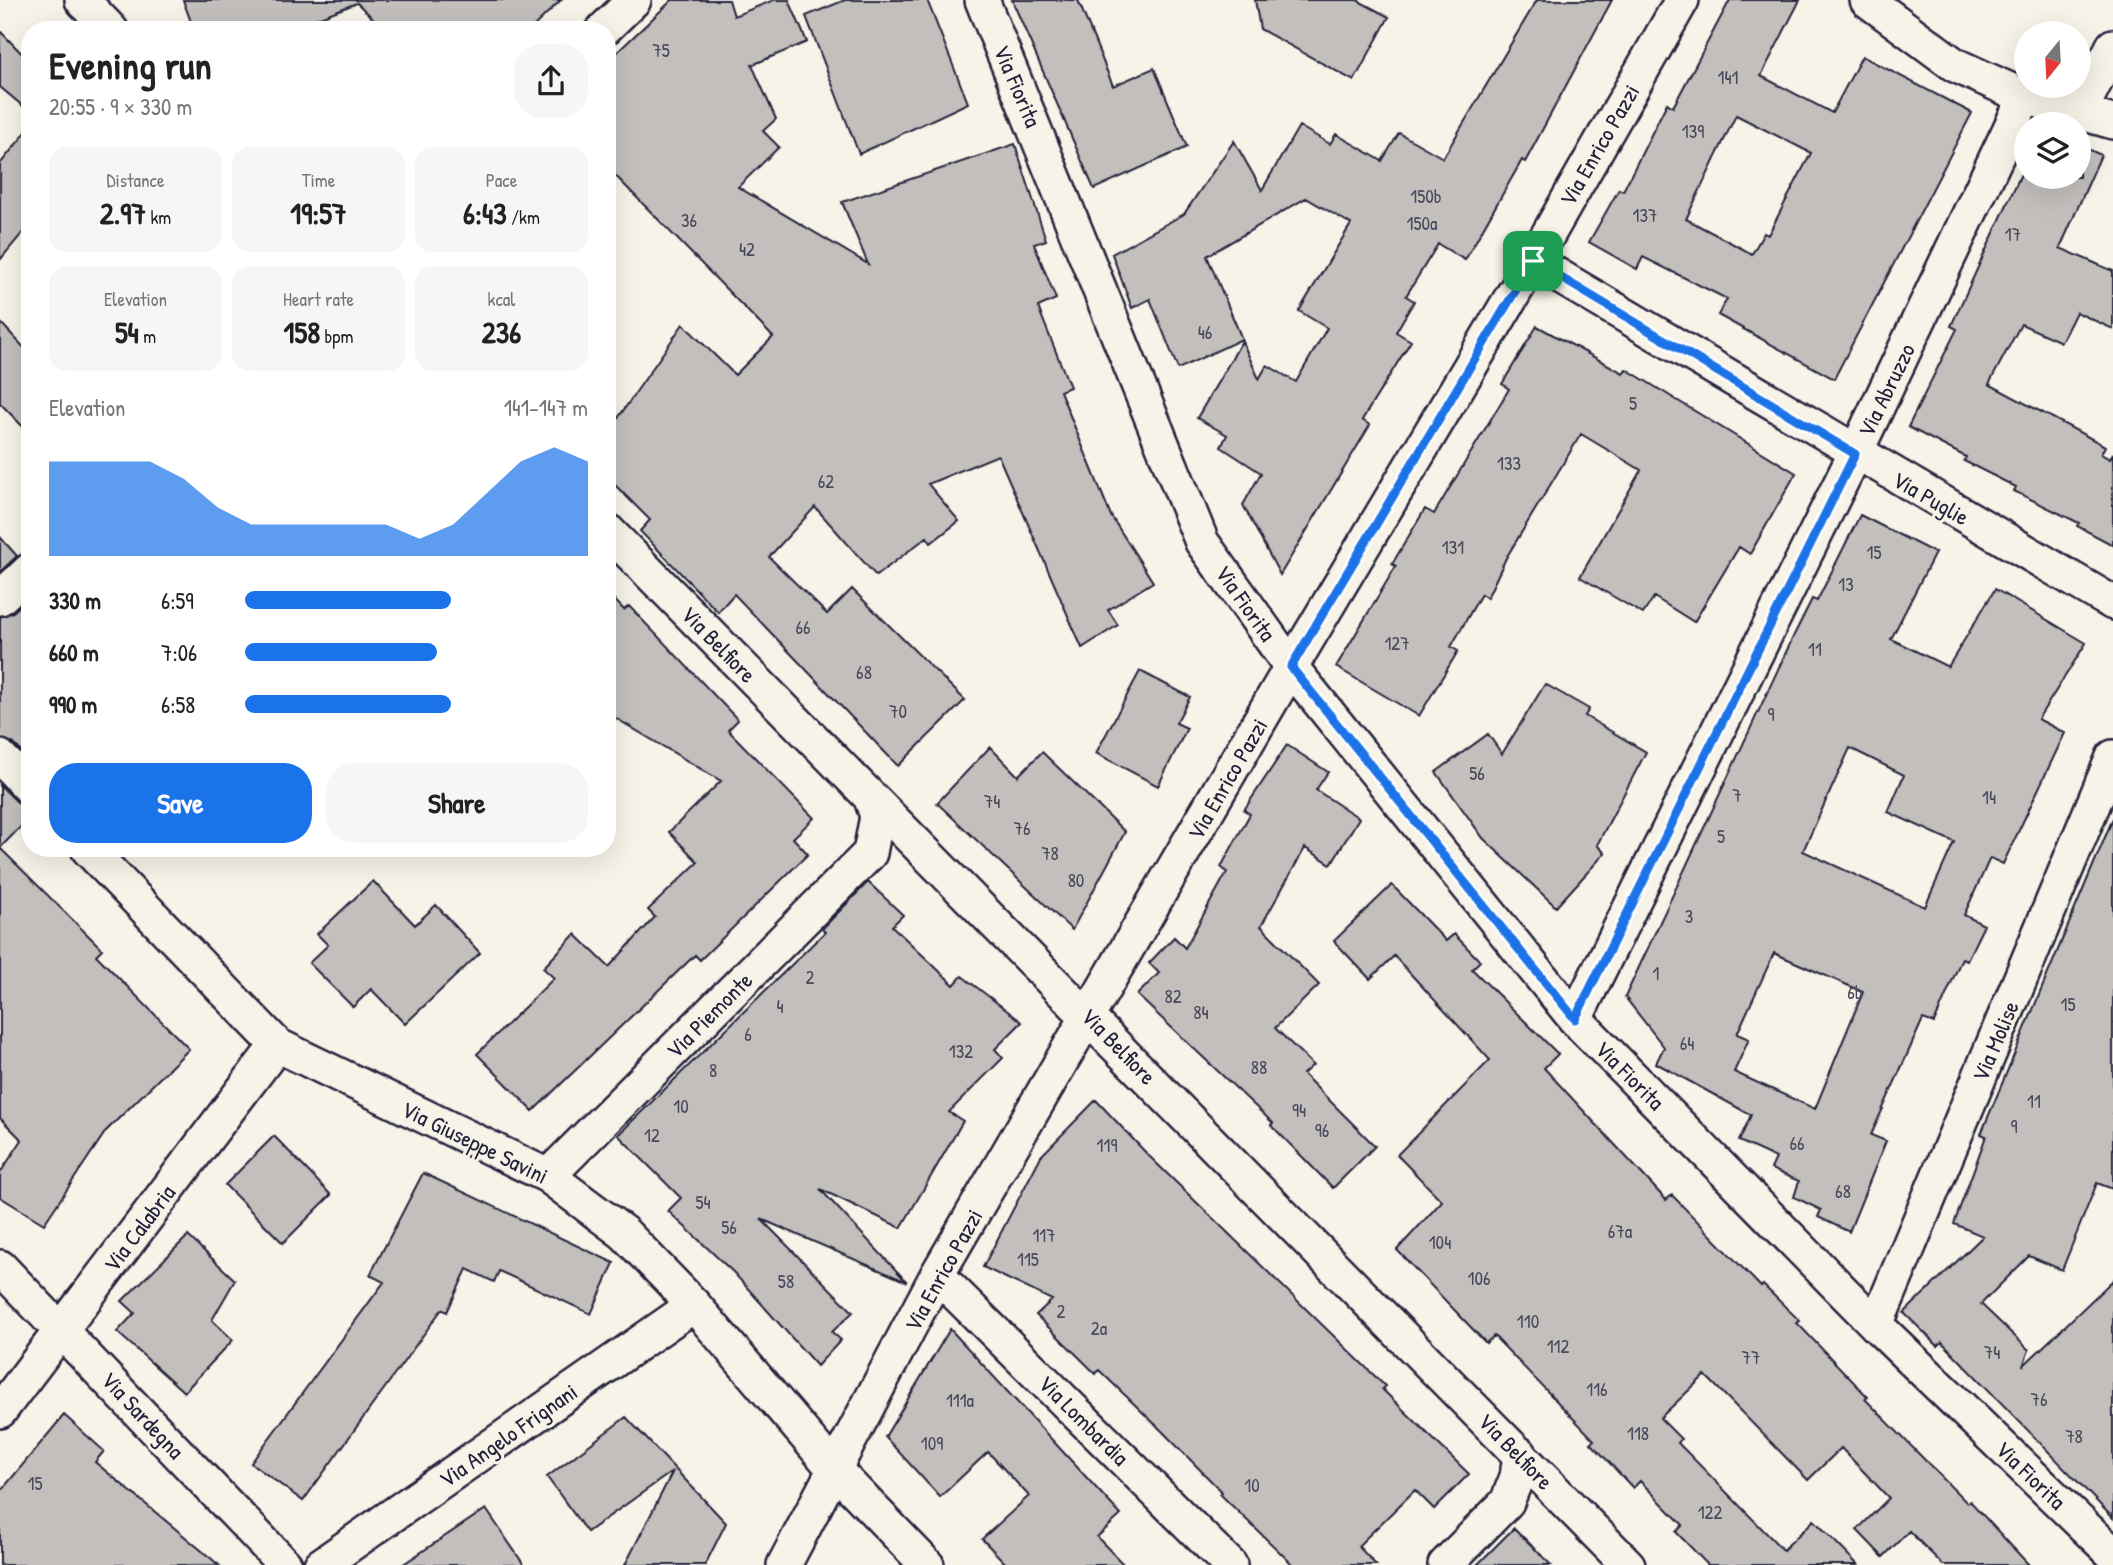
<!DOCTYPE html>
<meta charset="utf-8">
<style>
:root{--surface:#fff;--page:#f6f6f6;--text:#222;--muted:#767676;--accent:#1a73e8}
body{margin:0;font-family:"Patrick Hand",sans-serif;background:var(--page);color:var(--text);height:100vh;display:flex;flex-direction:column;font-size:26px;white-space:nowrap}
*{box-sizing:border-box;margin:0}
p{font-size:23px;color:var(--muted)}
.icon{flex:none;width:38px;height:38px;fill:none;stroke:currentColor;stroke-width:2;stroke-linecap:round;stroke-linejoin:round}
.map{position:relative;flex:1;overflow:hidden}
.panel{position:absolute;left:21px;top:21px;width:595px;height:836px;display:flex;flex-direction:column;background:var(--surface);border-radius:28px;box-shadow:0 7px 28px #0002}
.panel>*{flex:none}
.needle{width:46px;rotate:198deg}
.tools{position:absolute;left:2014px;top:21px;display:grid;gap:14px}
.tools a{display:grid;place-items:center;width:77px;height:77px;border-radius:50%;background:var(--surface);box-shadow:0 7px 28px #0002;font-size:35px}
.pin{position:absolute;display:grid;place-items:center;width:60px;height:60px;color:#fff;margin:-30px;border-radius:14px;box-shadow:0 4px 10px #0006}
.round{display:grid;place-items:center;flex:none;width:74px;height:74px;border-radius:28px;background:var(--page)}
.head{display:flex;align-items:center;justify-content:space-between;height:119px;padding:0 28px}
h1{font-size:38px;font-weight:800;line-height:52px}
.stats{display:grid;grid-template-columns:repeat(3,1fr);gap:10px;height:119px;padding:7px 28px}
.stats div{display:grid;align-content:center;border-radius:18px;background:var(--page);text-align:center}
.stats b{font-size:30px;font-weight:800}
.stats small{font-size:19px;font-weight:400}
.stats p{font-size:19px}
.chart{height:196px;padding:14px 28px}
.chart p{display:flex;justify-content:space-between}
.chart svg{width:100%;height:126px;margin-top:7px;fill:var(--accent);opacity:.7}
.action{display:flex;gap:14px;margin-top:auto;padding:14px 28px}
.action a{flex:1;height:80px;border-radius:28px;background:var(--accent);color:#fff;font-size:28px;font-weight:800;line-height:80px;text-align:center}
.action a+a{background:var(--page);color:var(--text)}
ul{padding:0 28px;list-style:none;font-size:23px}
li{display:grid;grid-template-columns:112px 84px 1fr;align-items:center;height:52px}
li i{height:18px;border-radius:9px;background:var(--accent)}
.map>svg:first-child{display:block}
.building{fill:#c2bfbd;stroke:#22223b;stroke-width:2;fill-rule:evenodd}
.lines{fill:none;stroke-linecap:round;stroke-linejoin:round}
.street-casing{stroke:#22223b;stroke-width:38}
.street{stroke:#f7f3e8;stroke-width:33}
.route-casing{stroke:#fff;stroke-width:14}
.route{stroke:#1a73e8;stroke-width:9}
.labels{text-anchor:middle;dominant-baseline:central;stroke-width:6;stroke-linejoin:round;paint-order:stroke}
.number-label{font-size:19px;fill:#4a495c}
.street-label{font-size:23px;fill:#22223b;stroke:#f7f3e8}
</style>
<div class="map">
<svg width="2113" height="1565" viewBox="0 0 2113 1565">
<rect width="100%" height="100%" fill="#f7f3e8"/>
<filter id="ink" filterUnits="userSpaceOnUse"><feTurbulence type="fractalNoise" baseFrequency=".0143" numOctaves="2"/><feDisplacementMap in="SourceGraphic" scale="14" xChannelSelector="R" yChannelSelector="G"/><feConvolveMatrix kernelMatrix="1 2 1 2 8 2 1 2 1" color-interpolation-filters="sRGB"/></filter>
<g filter="url(#ink)">
<path class="building" d="M183,0h378l-31,30h-145l-28,-27 -71,27h-92z
M672,0h57l5,16 40,-16h15l18,42 -55,23 24,54 -13,12 16,16 -41,40 130,77 -26,-62 173,-58 31,96 -12,4 22,55 -18,8 32,80 -10,4 51,125 42,66 -45,28 10,15 -36,23 -84,-193 -70,29 31,37 -28,22 -4,-6 -51,39 -61,-69 -46,50 58,57 25,-25 113,111 -67,66 -164,-172 -16,18 -78,-81 10,-11 -43,-43v-43l76,-110 52,51 38,-38 -166,-170v-105z
M845,0h82l41,103 -109,51 -53,-138z
M1012,0h66l35,86 41,-18 33,79 -93,42z
M1255,0h102l32,17 -35,64 -94,-52z
M1537,0h75l-87,162 -3,-2 -57,100 -27,-16 -32,52 8,5 -18,31 15,9 -49,79 8,5 -90,150 -37,-70 18,-32 -40,-26 6,-12 -30,-17 45,-77 17,38 8,-14 29,17 31,-54 -28,-17 52,-87 -45,-26 -99,58 35,83 -64,30 -28,-70 -18,9 -20,-54 72,-40 50,-73 28,49 37,-64 31,18 6,-10 46,27 17,-28 44,25z
M1730,0h70l-39,76 71,37 30,-57 110,57 -138,266 -116,-64 9,-16 -84,-42 -6,12 -48,-27 30,-53 4,2 44,-88 6,4zM1736,115l75,38 -43,82 -4,-2 -12,21 -66,-35z
M0,31l30,31v50l-30,-25z
M30,127v97l-30,36v-96z
M2079,145l22,10 -41,93 53,23v58l-37,-17 -15,30 -40,-18 -32,60 116,62 -4,8 9,5 3,-6v92l-36,-19 2,-3 -65,-32 2,-4 -52,-26 2,-4 -58,-30 49,-98 -6,-3 75,-163v14h53z
M0,322l30,32v80l-30,-31z
M1537,326l86,47 3,-4 170,104 -46,81 -11,-7 -45,75 -40,-25 -11,17 -63,-37 61,-107 -60,-36 -75,124 -19,40 -6,-4 -30,53 7,4 -39,65 -83,-49 60,-101 -4,-2 33,-55 9,5 75,-125 -7,-5z
M1860,515l75,38 -44,86 57,28 47,-78 91,54 -48,76 27,14 -62,131 -13,-6 -26,57 20,10 -17,35 -5,-2 -28,65 -11,-4 -52,116 15,6 -37,91 -31,-15 3,-7 -27,-13 5,-16 -28,-12 5,-11 -37,-17 12,-26 -95,-52 8,-16 -39,-50 170,-364 17,-34 5,2zM1850,748l54,27 -16,37 66,30 -29,65 -122,-56zM1774,953l89,39 -48,117 -81,-37 15,-33 -12,-5z
M0,537l17,19 -17,16z
M607,592l17,18 5,-4 109,114 -10,10 86,88 -21,20 15,16 -108,106 -5,-5 -162,156 -56,-57 77,-76 -11,-10 32,-34 34,33 46,-50 -7,-7 50,-48 -29,-30 52,-51 -114,-68z
M30,597v163l-17,-17 -13,-5v-121l13,-5z
M1140,671l50,26 -14,26 11,5 -29,58 -62,-33z
M1545,684l44,25 -4,7 61,36 -49,93 8,8 -49,54 -73,-69 -47,-66 52,-38 14,20z
M1287,745l41,27 -12,18 43,28 -28,46 -26,-16 -44,78 58,59 -44,43 38,37 -10,9 72,72 -42,42 -62,-63 2,-2 -136,-128 22,-22 -10,-10 25,-26 11,11 42,-76 -6,-5 29,-53 -6,-4z
M990,747l28,29 24,-24 83,80 -53,98 -135,-127z
M0,785l17,17 13,5v10l-30,31 102,101 -6,6 93,94 -83,82 -62,93 -44,-27v-24l22,-33 -22,-22z
M2113,818v371l-16,-6 -35,87 -33,-14 -48,48 48,46 -6,16 90,-86v238l-171,-176 -4,4 -34,-33 79,-77 -29,-12 32,-88 -5,-2z
M373,881l42,44 21,-20 44,48 -75,71 -34,-35 -18,18 -44,-44 19,-18 -11,-11z
M868,882l35,33 -11,11 62,59 8,-9 60,46 -27,27 8,9 -54,54 14,9 -62,107 -81,-39 87,93 -146,-63 92,93 -21,20 9,8 -24,26 -83,-93 -66,-62 13,-13 -63,-63 207,-203 -3,-3z
M1392,885l54,56 8,-7 26,27 -8,8 86,85 -14,14 122,132 6,-5 89,92 2,-2 37,36 -3,2 71,74 -3,2 102,104 3,-2 59,64h-86l-34,-34 -26,26 -26,-27 32,-32 -48,-50 -33,32 -103,-105 -45,43 21,21 -3,4 105,107 31,-30 44,45h-150l-32,-33 7,-7 -43,-44 -7,7 -42,-45 3,-3 -100,-104 -8,7 -89,-93 45,-49 -45,-46 93,-95 -96,-104 -24,23 -36,-38z
M1096,1100l53,56 236,230 -3,3 87,85 -35,35 -19,-19 -57,56 18,19h-83l-73,-71 2,-2 -60,-61 -63,-61 -3,4 -60,-59 16,-15 -69,-33 58,-111z
M274,1136l57,59 -48,48 -58,-58z
M423,1173l191,90 -23,51 -92,-43 -5,11 -27,-13 -20,43 -5,-3 -139,192 -52,-38 133,-181 -14,-7z
M188,1236l47,44 -23,40 21,20 -49,52 -67,-60 18,-19 -13,-12z
M950,1329l171,186 -24,22 27,28h-117l-25,-26 47,-43 -41,-44 -48,45 -55,-60z
M64,1415l40,36 -9,11 124,103h-219v-73z
M626,1417l100,106 -21,42h-80l48,-94 -86,61 -40,-55z
M486,1509l38,56h-122z
M1514,1528l37,37h-74z"/>
<g class="lines">
<g class="street-casing">
<path id="street" d="M82,0l29,30
M982,0l220,542 89,125 284,352 301,306 237,229
M1867,0l88,65 70,32 88,25
M603,30l31,-30
M2079,114l34,-68
M1533,261l580,342
M607,530l1021,1035
M0,598l30,-28
M0,757l30,31
M88,849l189,196 271,131 76,57 70,72 141,165 92,95
M1575,1019l280,-565 170,-357
M548,1176l322,-323 7,-37 -6,-17
M0,1267l285,298
M937,1275l293,290
M1876,1325l237,-568
M0,1411l277,-366
M321,1565l373,-260
M784,1565l153,-290 354,-608 242,-406 149,-261
M1445,1565l62,-63 10,-25 3,-23"/>
</g>
<use href="#street" class="street"/>
</g>
</g>
<g class="lines" filter="url(#ink)">
<g class="route-casing">
<path id="route" d="M1533,261l322,193 -280,565 -284,-352z"/>
</g>
<use href="#route" class="route"/>
</g>
<g class="labels">
<g class="number-label">
<text x="661" y="50">75</text>
<text x="1728" y="77">141</text>
<text x="1693" y="131">139</text>
<text x="1426" y="196">150b</text>
<text x="1645" y="215">137</text>
<text x="689" y="220">36</text>
<text x="1422" y="223">150a</text>
<text x="2013" y="234">17</text>
<text x="747" y="249">42</text>
<text x="1205" y="332">46</text>
<text x="1633" y="403">5</text>
<text x="1509" y="463">133</text>
<text x="826" y="481">62</text>
<text x="1453" y="547">131</text>
<text x="1874" y="552">15</text>
<text x="1846" y="584">13</text>
<text x="803" y="627">66</text>
<text x="1397" y="643">127</text>
<text x="1815" y="649">11</text>
<text x="864" y="672">68</text>
<text x="898" y="711">70</text>
<text x="1771" y="714">9</text>
<text x="1477" y="773">56</text>
<text x="1737" y="795">7</text>
<text x="1989" y="797">14</text>
<text x="992" y="801">74</text>
<text x="1022" y="828">76</text>
<text x="1721" y="836">5</text>
<text x="1050" y="853">78</text>
<text x="1076" y="880">80</text>
<text x="1689" y="916">3</text>
<text x="1656" y="973">1</text>
<text x="810" y="977">2</text>
<text x="1855" y="992">6b</text>
<text x="1173" y="996">82</text>
<text x="2068" y="1004">15</text>
<text x="780" y="1006">4</text>
<text x="1201" y="1012">84</text>
<text x="748" y="1034">6</text>
<text x="1687" y="1043">64</text>
<text x="961" y="1051">132</text>
<text x="1259" y="1067">88</text>
<text x="713" y="1070">8</text>
<text x="2034" y="1101">11</text>
<text x="681" y="1106">10</text>
<text x="1299" y="1110">94</text>
<text x="2014" y="1126">9</text>
<text x="1322" y="1130">96</text>
<text x="652" y="1135">12</text>
<text x="1797" y="1143">66</text>
<text x="1107" y="1145">119</text>
<text x="1843" y="1191">68</text>
<text x="703" y="1202">54</text>
<text x="729" y="1227">56</text>
<text x="1620" y="1231">67a</text>
<text x="1044" y="1235">117</text>
<text x="1440" y="1242">104</text>
<text x="1028" y="1259">115</text>
<text x="1479" y="1278">106</text>
<text x="786" y="1281">58</text>
<text x="1061" y="1311">2</text>
<text x="1528" y="1321">110</text>
<text x="1099" y="1328">2a</text>
<text x="1558" y="1346">112</text>
<text x="1992" y="1352">74</text>
<text x="1751" y="1357">77</text>
<text x="1597" y="1389">116</text>
<text x="2039" y="1399">76</text>
<text x="960" y="1400">111a</text>
<text x="1638" y="1433">118</text>
<text x="2074" y="1436">78</text>
<text x="932" y="1443">109</text>
<text x="35" y="1483">15</text>
<text x="1252" y="1485">10</text>
<text x="1710" y="1512">122</text>
</g>
<g class="street-label">
<text transform="translate(1018 86) rotate(67)">Via Fiorita</text>
<text transform="translate(1599 145) rotate(-60)">Via Enrico Pazzi</text>
<text transform="translate(1886 390) rotate(-64)">Via Abruzzo</text>
<text transform="translate(1931 498) rotate(30)">Via Puglie</text>
<text transform="translate(1246 603) rotate(55)">Via Fiorita</text>
<text transform="translate(719 644) rotate(46)">Via Belfiore</text>
<text transform="translate(1227 779) rotate(-60)">Via Enrico Pazzi</text>
<text transform="translate(709 1015) rotate(-45)">Via Piemonte</text>
<text transform="translate(1995 1041) rotate(-67)">Via Molise</text>
<text transform="translate(1119 1046) rotate(46)">Via Belfiore</text>
<text transform="translate(1630 1075) rotate(45)">Via Fiorita</text>
<text transform="translate(475 1142) rotate(26)">Via Giuseppe Savini</text>
<text transform="translate(139 1228) rotate(-53)">Via Calabria</text>
<text transform="translate(943 1270) rotate(-61)">Via Enrico Pazzi</text>
<text transform="translate(143 1415) rotate(47)">Via Sardegna</text>
<text transform="translate(1084 1420) rotate(45)">Via Lombardia</text>
<text transform="translate(508 1435) rotate(-35)">Via Angelo Frignani</text>
<text transform="translate(1516 1451) rotate(46)">Via Belfiore</text>
<text transform="translate(2031 1475) rotate(44)">Via Fiorita</text>
</g>
</g>
</svg>
<div class="tools">
<a><svg class="needle" viewBox="-14 -14 28 28"><path d="M0-13l5 13h-10z" fill="#e53935"/><path d="M0 13l5-13h-10z" fill="#767676"/></svg></a>
<a><svg class="icon" aria-label="layers" viewBox="0 0 24 24"><path d="M12 4l9 5-9 5-9-5zM3 14l9 5 9-5"/></svg></a>
</div>
<div class="pin" style="left:1533px;top:261px;background:#1e9e55"><svg class="icon" aria-label="arrive" viewBox="0 0 24 24"><path d="M6 21V4h12l-3 4 3 4H6"/></svg></div>
<section class="panel">
<div class="head"><div><h1>Evening run</h1><p>20:55 · 9 × 330 m</p></div><a class="round"><svg class="icon" aria-label="share" viewBox="0 0 24 24"><path d="M12 15V3M7 8l5-5 5 5M5 13v7h14v-7"/></svg></a></div>
<div class="stats">
<div><p>Distance</p><b>2.97<small> km</small></b></div>
<div><p>Time</p><b>19:57</b></div>
<div><p>Pace</p><b>6:43<small> /km</small></b></div>
</div>
<div class="stats">
<div><p>Elevation</p><b>54<small> m</small></b></div>
<div><p>Heart rate</p><b>158<small> bpm</small></b></div>
<div><p>kcal</p><b>236</b></div>
</div>
<div class="chart"><p><span>Elevation</span>141–147 m</p>
<svg viewBox="0 0 160 44" preserveAspectRatio="none"><path d="M0 44V11L10 11L20 11L30 11L40 17L50 27L60 33L70 33L80 33L90 33L100 33L110 38L120 33L130 22L140 11L150 6L160 11V44z"/></svg>
</div>
<ul>
<li><b>330 m</b>6:59<i style="width:60%"></i></li>
<li><b>660 m</b>7:06<i style="width:56%"></i></li>
<li><b>990 m</b>6:58<i style="width:60%"></i></li>
</ul>
<div class="action"><a>Save</a><a>Share</a></div>
</section>
</div>
